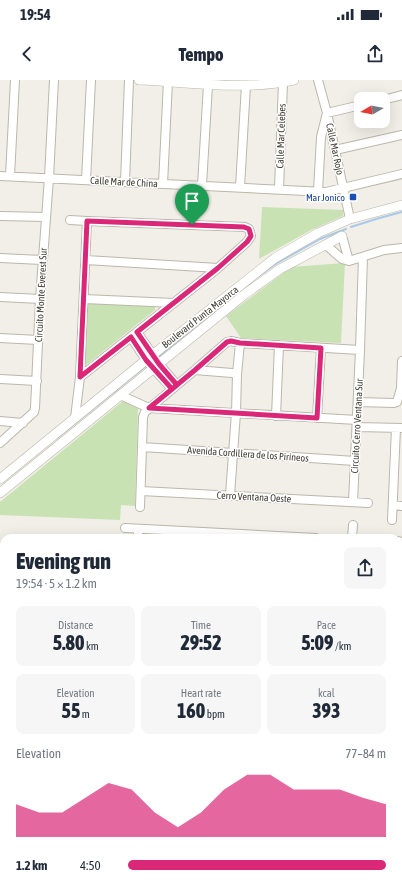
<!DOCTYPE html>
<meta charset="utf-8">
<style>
:root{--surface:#fff;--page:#f6f6f7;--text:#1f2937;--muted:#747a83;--accent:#db2777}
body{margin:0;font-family:"Asap Condensed",sans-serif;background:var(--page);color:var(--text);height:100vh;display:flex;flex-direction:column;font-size:15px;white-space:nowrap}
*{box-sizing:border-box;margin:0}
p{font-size:13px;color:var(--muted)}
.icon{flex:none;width:22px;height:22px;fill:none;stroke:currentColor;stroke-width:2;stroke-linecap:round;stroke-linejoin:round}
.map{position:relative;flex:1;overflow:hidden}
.side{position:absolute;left:0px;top:454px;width:402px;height:354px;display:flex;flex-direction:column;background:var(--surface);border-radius:12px 12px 0 0;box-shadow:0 4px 16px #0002}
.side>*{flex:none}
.needle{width:26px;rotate:261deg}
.tools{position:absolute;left:354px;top:12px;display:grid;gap:8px}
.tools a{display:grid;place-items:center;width:36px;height:36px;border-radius:8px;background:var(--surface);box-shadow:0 4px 16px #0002;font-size:20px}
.pin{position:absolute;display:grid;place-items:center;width:34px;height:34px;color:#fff;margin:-41px -17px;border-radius:50% 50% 50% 0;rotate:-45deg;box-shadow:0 0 4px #0007}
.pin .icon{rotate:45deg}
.round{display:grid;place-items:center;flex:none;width:42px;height:42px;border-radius:8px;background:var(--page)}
.overview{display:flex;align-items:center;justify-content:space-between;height:68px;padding:0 16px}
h1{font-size:22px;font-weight:800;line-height:30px}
.metrics{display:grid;grid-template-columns:repeat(3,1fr);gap:6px;height:68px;padding:4px 16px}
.metrics div{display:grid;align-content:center;border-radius:8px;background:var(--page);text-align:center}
.metrics b{font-size:20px;font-weight:800}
.metrics small{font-size:11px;font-weight:400}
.metrics p{font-size:11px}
.chart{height:112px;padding:8px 16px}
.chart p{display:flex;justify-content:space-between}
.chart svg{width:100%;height:72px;margin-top:4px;fill:var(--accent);opacity:.7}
ul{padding:0 16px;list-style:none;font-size:13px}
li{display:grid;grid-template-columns:64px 48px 1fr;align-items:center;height:30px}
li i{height:10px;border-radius:5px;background:var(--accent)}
.status{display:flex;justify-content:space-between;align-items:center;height:28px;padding:0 20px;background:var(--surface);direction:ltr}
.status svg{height:11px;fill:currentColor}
header{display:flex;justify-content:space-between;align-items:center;height:52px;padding:0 16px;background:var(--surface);font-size:18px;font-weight:800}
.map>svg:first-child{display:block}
.green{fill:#c9e2b4}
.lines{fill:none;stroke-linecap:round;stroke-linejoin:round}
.stream{stroke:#a9c9e8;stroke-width:2}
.minor-casing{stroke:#bcb7aa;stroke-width:10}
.tertiary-casing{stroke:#bcb7aa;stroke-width:10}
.minor{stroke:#fff;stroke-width:8}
.tertiary{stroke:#fff;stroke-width:9}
.route-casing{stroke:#fff;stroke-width:8}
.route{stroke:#db2777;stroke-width:5}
.transit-dot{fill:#1a4fb4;stroke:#fff;stroke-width:1.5}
.labels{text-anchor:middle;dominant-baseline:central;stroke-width:3;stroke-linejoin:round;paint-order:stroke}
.street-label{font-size:10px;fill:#444037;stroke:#fff}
.transit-label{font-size:10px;fill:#164399;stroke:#fff;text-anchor:end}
</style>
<div class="status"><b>19:54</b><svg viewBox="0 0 49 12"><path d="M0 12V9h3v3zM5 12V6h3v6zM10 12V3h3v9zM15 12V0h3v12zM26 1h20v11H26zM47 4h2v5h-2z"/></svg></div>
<header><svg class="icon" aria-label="back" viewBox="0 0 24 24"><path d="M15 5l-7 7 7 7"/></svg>Tempo<svg class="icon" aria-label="share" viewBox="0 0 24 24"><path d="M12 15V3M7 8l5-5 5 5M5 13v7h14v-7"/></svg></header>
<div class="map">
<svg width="402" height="808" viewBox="0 0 402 808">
<rect width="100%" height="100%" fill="#f1efe7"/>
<path class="green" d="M262,127l81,3v6l-32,14 -52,29z
M345,183l-4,80 -100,-5 -15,-22 65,-49z
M87,223l67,3 1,1v3l-69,55 -2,-1z
M123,321l15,7 -3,98 -14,-1 -1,15 -120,-5v-13z"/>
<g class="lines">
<path class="stream" d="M351,147l25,-8 26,-7
M256,198l21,-15 43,-24 26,-10
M159,276l47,-38
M57,358l90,-73
M398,601l4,1
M0,720l4,-3"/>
<g class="minor-casing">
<path id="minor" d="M318,0l9,33 23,106
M383,20l19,-5
M335,70l67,-15
M0,96l326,16 76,-18
M10,96l5,-96
M86,100l5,-100
M125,102l4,-102
M163,104l5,-103
M202,105l6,-100
M240,107l6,-102
M279,109l4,-107
M318,111l3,-54 6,-24 34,-8
M0,136l46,1
M70,140l17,1 158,6 4,2 2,7 -4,6 -29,26 -138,109
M342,156l7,25
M326,165l16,14 7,2 35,-11 18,-2
M0,178l42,2
M86,180l132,8
M0,217l40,2
M84,219l90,4
M137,252l22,32 18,21
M131,257l15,23 26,29
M0,258l38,2
M195,290l37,3 5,1
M0,299l37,2
M120,315l29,13 208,12
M358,322l36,1 3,-1 4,-14 1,-27
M276,336l3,-71
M75,338l5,-41 7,-156
M317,338l4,-70
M0,341l23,2
M357,347l45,1
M0,363l34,-31 1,-4 5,-109 9,-121 5,-98
M142,367l213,14
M141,411l227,12
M230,415l6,-82 1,-39 3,-31
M353,422l7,-152 3,-93
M393,425l9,1
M140,427l3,-90 2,-5 50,-42 32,-28 4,-1 9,2 120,7
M392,440l4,-92
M125,448l191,10
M138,458v-9
M352,458l1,-13
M398,461l4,1
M398,501l4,1
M398,539h4
M0,547l4,5
M398,579h4
M0,586l4,-3
M0,636l4,-3
M398,636h4
M398,675h4
M0,690l4,-3
M398,713h4
M398,752h4
M0,759l4,6
M398,792h4
M52,808v-4
M92,808v-4
M200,808v-4
M318,808v-4
M344,808v-4
M371,808v-4"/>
</g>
<g class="tertiary-casing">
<path id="tertiary" d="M139,0c51,2 104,11 155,0
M0,399l146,-119 129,-102 43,-25 32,-14 52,-14
M0,413l245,-199 35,-25 62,-33
M398,610h4
M0,732l4,-3"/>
</g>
<use href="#minor" class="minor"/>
<use href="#tertiary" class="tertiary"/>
</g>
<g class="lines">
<g class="route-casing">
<path id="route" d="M192,145l-105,-4 -7,156 51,-40 15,23 26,29 23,-19 32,-28 4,-1 9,2 81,5 -4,70 -168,-10 28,-23 -18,-21 -22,-32 81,-64 29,-26 4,-6 -2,-7 -5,-2 -52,-2"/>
</g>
<use href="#route" class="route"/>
</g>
<rect class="transit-dot" x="349" y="113" width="8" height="8" rx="2"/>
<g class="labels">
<g class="street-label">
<text transform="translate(281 56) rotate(-88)">Calle Mar Celebes</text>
<text transform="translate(335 69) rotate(78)">Calle Mar Rojo</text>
<text transform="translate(124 102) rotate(3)">Calle Mar de China</text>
<text transform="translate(41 215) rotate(-87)">Circuito Monte Everest Sur</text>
<text transform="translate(200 237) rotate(-38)">Boulevard Punta Mayorca</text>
<text transform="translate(357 346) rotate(-87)">Circuito Cerro Ventana Sur</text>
<text transform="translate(248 374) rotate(4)">Avenida Cordillera de los Pirineos</text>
<text transform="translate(254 417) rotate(3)">Cerro Ventana Oeste</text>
</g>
<g class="transit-label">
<text x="345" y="117">Mar Jonico</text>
</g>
</g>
</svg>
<div class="tools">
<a><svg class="needle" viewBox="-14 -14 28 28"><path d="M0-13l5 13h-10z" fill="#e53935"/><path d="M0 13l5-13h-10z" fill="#747a83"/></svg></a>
</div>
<div class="pin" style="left:192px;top:145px;background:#1e9e55"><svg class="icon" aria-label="arrive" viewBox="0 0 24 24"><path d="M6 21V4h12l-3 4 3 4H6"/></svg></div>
<section class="side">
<div class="overview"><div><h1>Evening run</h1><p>19:54 · 5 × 1.2 km</p></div><a class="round"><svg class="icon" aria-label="share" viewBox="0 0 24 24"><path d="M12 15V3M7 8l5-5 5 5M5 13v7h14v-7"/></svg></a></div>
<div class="metrics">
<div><p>Distance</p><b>5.80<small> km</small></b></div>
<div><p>Time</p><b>29:52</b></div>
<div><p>Pace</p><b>5:09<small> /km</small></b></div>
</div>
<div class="metrics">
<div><p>Elevation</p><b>55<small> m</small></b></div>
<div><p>Heart rate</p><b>160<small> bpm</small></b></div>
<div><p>kcal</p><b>393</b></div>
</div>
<div class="chart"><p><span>Elevation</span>77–84 m</p>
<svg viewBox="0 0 160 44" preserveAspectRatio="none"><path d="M0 44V24L10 29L20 29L30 20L40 11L50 15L60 29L70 38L80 29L90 15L100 6L110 6L120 15L130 15L140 15L150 20L160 24V44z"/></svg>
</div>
<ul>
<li><b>1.2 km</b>4:50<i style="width:100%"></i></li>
</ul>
</section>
</div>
